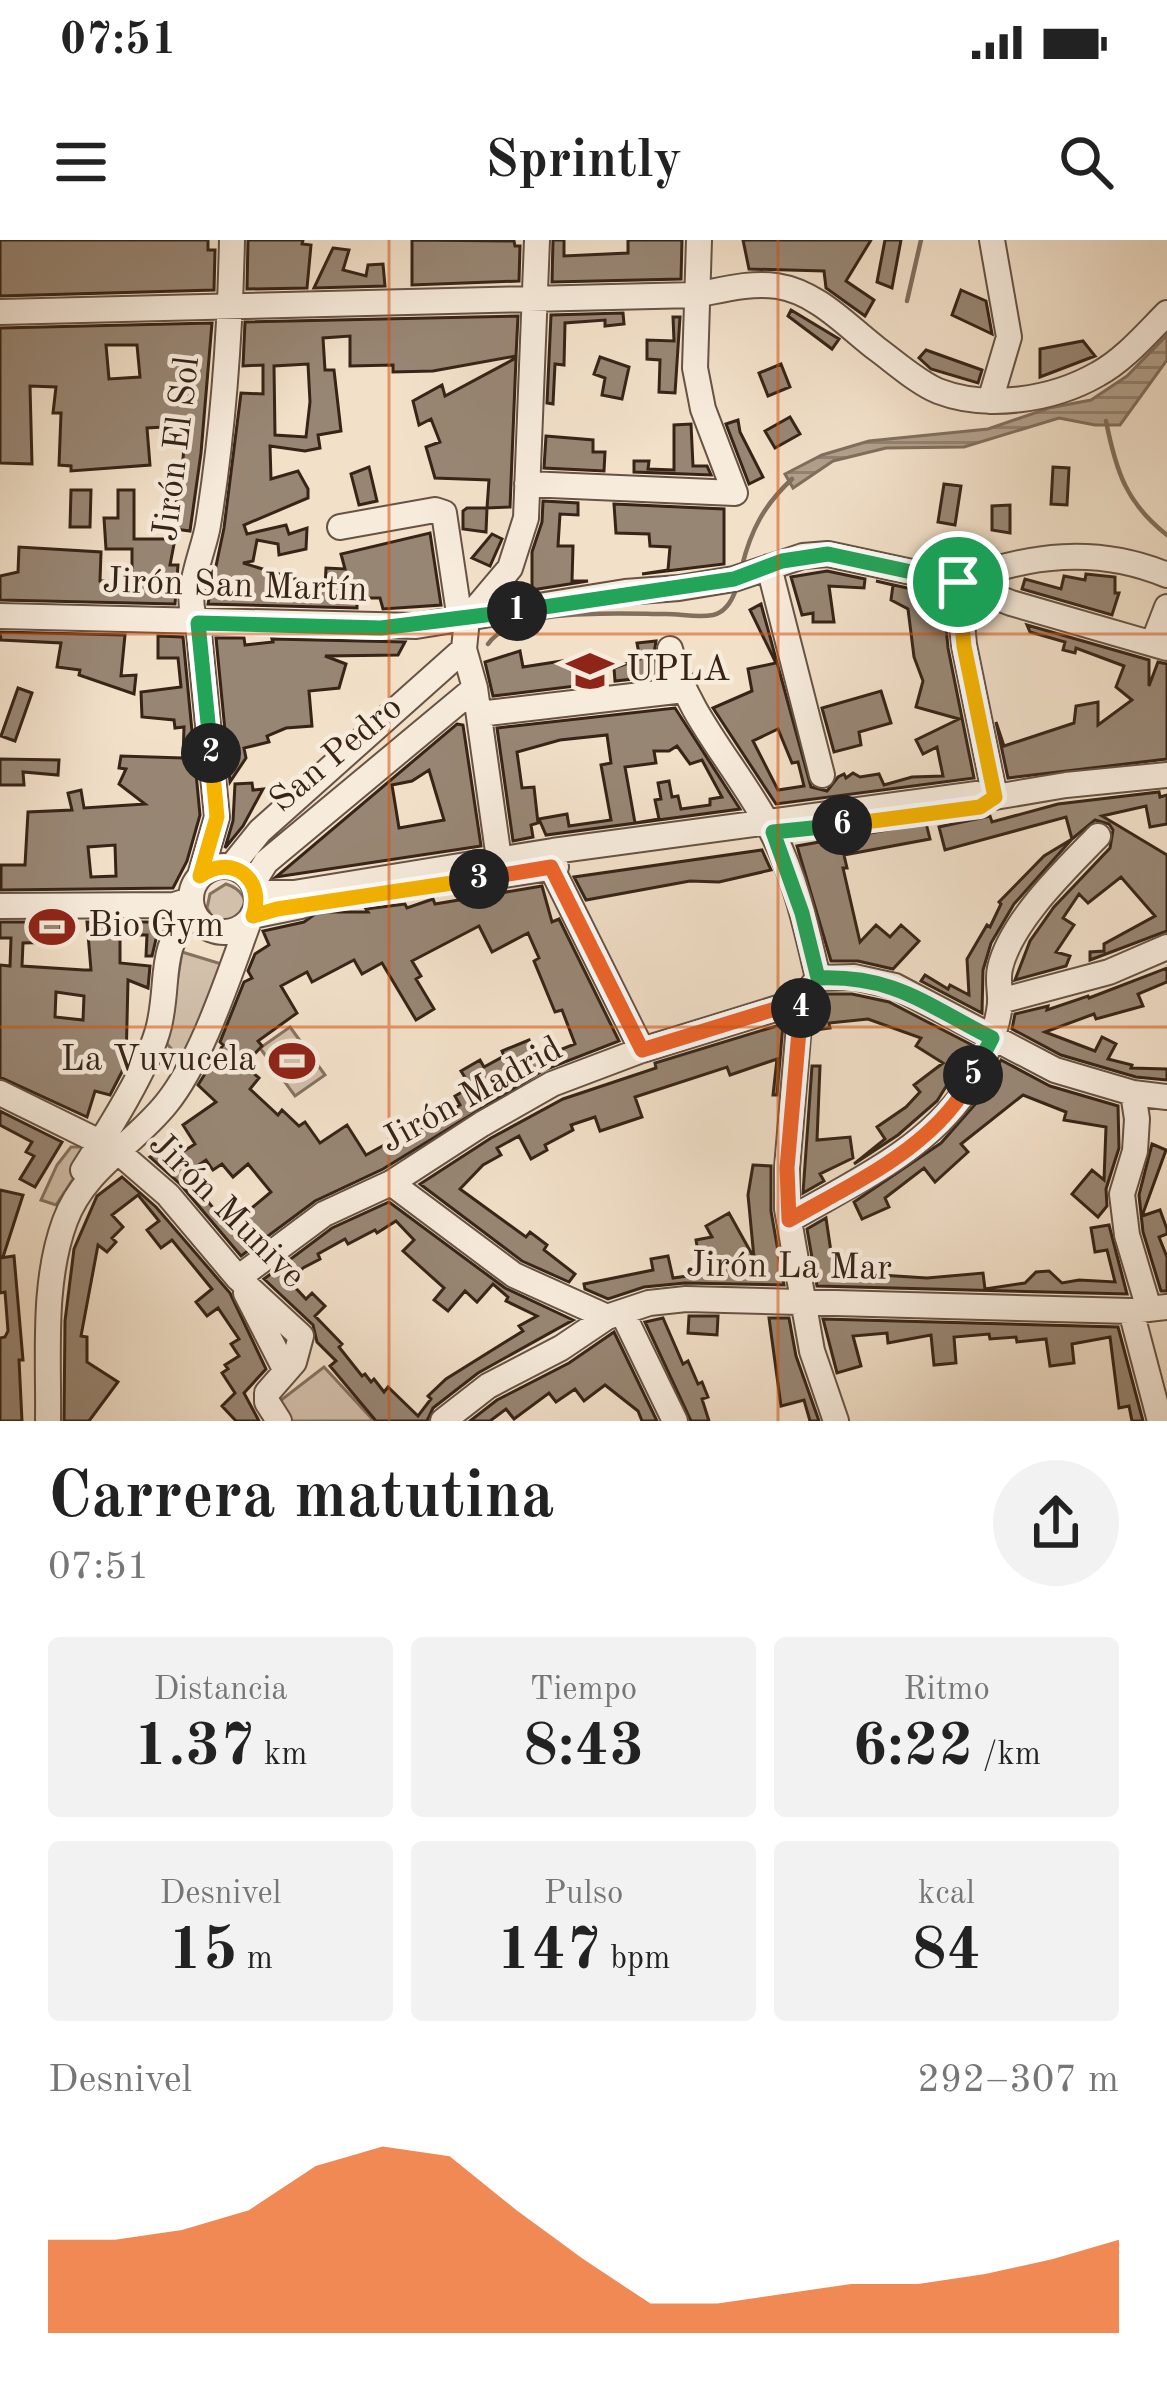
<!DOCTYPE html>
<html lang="es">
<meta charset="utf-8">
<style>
:root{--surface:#fff;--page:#f2f2f2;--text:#222;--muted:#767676;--accent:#ea580c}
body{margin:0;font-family:"Old Standard TT",serif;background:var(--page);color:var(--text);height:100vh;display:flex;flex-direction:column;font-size:45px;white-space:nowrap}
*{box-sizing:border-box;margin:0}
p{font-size:39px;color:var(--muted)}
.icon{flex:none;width:66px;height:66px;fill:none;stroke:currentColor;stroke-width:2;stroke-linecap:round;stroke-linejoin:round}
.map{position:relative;height:1181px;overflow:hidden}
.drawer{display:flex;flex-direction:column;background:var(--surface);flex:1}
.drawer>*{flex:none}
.pin{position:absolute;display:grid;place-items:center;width:102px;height:102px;color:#fff;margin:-51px;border:6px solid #fff;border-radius:50%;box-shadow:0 3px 12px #0007}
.km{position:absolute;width:60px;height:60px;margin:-30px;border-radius:50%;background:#222;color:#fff;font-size:33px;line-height:60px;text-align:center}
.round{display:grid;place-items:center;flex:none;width:126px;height:126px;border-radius:63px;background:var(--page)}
.head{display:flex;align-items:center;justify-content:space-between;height:204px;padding:0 48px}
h1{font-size:66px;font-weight:800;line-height:90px}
.metrics{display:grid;grid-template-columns:repeat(3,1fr);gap:18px;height:204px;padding:12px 48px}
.metrics div{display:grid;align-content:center;border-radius:12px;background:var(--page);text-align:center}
.metrics b{font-size:60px;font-weight:800}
.metrics small{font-size:33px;font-weight:400}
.metrics p{font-size:33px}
.chart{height:336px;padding:24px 48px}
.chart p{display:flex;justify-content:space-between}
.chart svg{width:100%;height:216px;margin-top:12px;fill:var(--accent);opacity:.7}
.status{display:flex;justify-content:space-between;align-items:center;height:84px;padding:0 60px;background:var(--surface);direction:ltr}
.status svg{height:33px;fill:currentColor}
header{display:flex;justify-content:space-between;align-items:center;height:156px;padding:0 48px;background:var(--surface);font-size:54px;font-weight:800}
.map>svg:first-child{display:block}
.green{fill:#d2c0ab;stroke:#847261;stroke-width:3}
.water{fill:url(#water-rules);stroke:#816e5d;stroke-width:3}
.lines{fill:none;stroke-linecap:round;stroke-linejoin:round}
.stream{stroke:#816e5d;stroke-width:4.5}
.building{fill:#988674;stroke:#372417;stroke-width:3;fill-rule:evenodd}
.minor-casing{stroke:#665344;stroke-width:28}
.minor{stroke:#f7ebdc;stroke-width:24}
.split-1-casing{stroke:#fff;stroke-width:24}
.split-2-casing{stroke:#fff;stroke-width:24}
.split-3-casing{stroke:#fff;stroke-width:24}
.split-4-casing{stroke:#fff;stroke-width:24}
.split-5-casing{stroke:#fff;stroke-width:24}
.split-6-casing{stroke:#fff;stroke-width:24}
.split-7-casing{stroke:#fff;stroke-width:24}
.split-1{stroke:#22a559;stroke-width:15}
.split-2{stroke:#22a559;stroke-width:15}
.split-3{stroke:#f5b400;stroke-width:15}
.split-4{stroke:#f0652b;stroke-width:15}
.split-5{stroke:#f0652b;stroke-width:15}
.split-6{stroke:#22a559;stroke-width:15}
.split-7{stroke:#f5b400;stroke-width:15}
.grid{fill:none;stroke:#d6540d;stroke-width:3;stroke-opacity:0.55}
.labels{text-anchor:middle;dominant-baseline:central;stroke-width:9;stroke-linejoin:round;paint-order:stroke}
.street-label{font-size:36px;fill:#372417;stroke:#f7ebdc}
.poi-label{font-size:36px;fill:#372417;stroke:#f7ebdc;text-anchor:start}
</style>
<div class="status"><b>07:51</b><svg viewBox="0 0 49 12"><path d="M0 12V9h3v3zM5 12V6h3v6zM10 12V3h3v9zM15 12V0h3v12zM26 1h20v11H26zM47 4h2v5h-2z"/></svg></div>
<header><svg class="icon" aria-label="menu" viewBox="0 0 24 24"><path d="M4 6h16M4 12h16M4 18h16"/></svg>Sprintly<svg class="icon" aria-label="search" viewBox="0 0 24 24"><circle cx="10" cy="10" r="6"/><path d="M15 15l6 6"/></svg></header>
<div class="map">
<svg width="1167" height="1181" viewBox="0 0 1167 1181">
<defs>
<pattern id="water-rules" width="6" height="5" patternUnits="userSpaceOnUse" patternTransform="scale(3)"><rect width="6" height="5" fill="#b2a08c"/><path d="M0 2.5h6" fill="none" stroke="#928271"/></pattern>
</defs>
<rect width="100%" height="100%" fill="#f2e0c9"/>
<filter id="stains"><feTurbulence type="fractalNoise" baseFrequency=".00167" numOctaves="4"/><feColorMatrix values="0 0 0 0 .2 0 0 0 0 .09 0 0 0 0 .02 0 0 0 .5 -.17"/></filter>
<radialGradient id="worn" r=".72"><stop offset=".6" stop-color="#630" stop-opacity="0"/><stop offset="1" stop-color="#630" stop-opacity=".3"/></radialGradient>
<path class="green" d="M226,644c33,10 19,48 -12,36l-7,-12 3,-14z
M182,712l46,14 -41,99 -20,-21z
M290,787l35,48 -30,21 -35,-48z
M71,907h10l3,4 -3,16 -25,38 -15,-5 16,-35z
M324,1127l50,54h-91l-7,-17z"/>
<path class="water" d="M1167,95v25l-47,65h-25l-36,-7 -95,29 -78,1 -53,13 -40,27 -8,-14 37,-19 47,-14 119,-12 61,-21 42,-8 36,-24z"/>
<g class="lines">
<path class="stream" d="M907,61l14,-61
M1106,181c10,50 20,82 61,114
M742,326c9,-36 22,-61 50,-87
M488,404c26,-38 135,-30 178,-30 15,0 32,4 47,1 13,-3 19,-14 23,-26"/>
</g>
<path class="building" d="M0,0h208v10h7l-1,40 -214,6z
M248,0h55l-1,4 9,1 -4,43 -60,1z
M412,0l102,1 1,5h5l-1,35 -107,4z
M553,0h11v16l64,-3v-13h54l-1,39 -129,3z
M743,0h128l-25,41 28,19 -9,16 -39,-28 -2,-17 -75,-2z
M885,0h16l-9,48 -15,-6z
M333,8l16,2 -6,20 23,6 2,-11 15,-1 2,22 -71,2z
M961,50l25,11 6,33 -40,-19z
M791,70l48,29 -7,10 -44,-33z
M623,73l1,11 -19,2v-6l-40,3 -1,42 -9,-1 -2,40 -6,-1 4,-88z
M518,76l-2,40 -83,15 -40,1v-7l-43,1v-30l-27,2 2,32h9l7,61 -23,4 2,13 -15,3 -35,-5 1,33 27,-8 10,18v9l-64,27 3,9 39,-9 3,9 18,-6 -1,21 -27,6 -1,-11 -21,-4 -4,21 -10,2 82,25 1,-20 19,1 -4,-15 89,-21 11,72 -58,4 -3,-11h-23v10l-149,-4 16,-76 17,-135 22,1v-29l-20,1 2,-44zM308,124l2,38 -4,35 -31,-2 -1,-69z
M673,77h7l-5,76 -16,-1 1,-32 -13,-1v-19l27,1z
M212,83l-11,130 -11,78 -23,-3 2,-23 7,1 2,-24h3l3,-35 -3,-21 -34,2 3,37 -79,6v-5l-12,-1 2,-52h-8l3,-26 -26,-1 2,78 -32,-1v-135zM106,105h31l3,32 -31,2z
M1083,101l12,15 -55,21v-28z
M926,110l56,20 -4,13 -47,-14 -12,-11z
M600,117l29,10 -7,32 -20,-4 3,-17 -11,-4z
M516,118l-6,149 -23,1 2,-28 -54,-2 -9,-31 14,-5 -9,-23 -12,6 -6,-24 29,-16 3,11z
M781,124l9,23 -22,9 -9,-23z
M790,177l10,17 -25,14 -10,-17z
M738,180l2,12 23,45 -14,7 -23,-60z
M691,184l2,42h14l4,9 -77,-3v-11h15l-1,8 26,1v-45z
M546,196l47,4v12h12l-1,19 -60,-3z
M369,227l8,34 -18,4 -8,-31z
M1053,227l16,1 -2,37 -16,-1z
M944,244l17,2 -6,39 -17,-3z
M71,250h20l-1,37h-20z
M118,250h16v49h41l-5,26h8l-3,39 -175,-4v-24l18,-4 1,-25 82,5 -1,29h32v-32h-26l-2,-31h14z
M543,261l35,2v12l-18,-1 -2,32h15l-1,35h16l-56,9v-38l10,-30z
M614,264l110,5v55l-82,10 26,-4 2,-23 -20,-1 -1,-12 -33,-1z
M1010,265v28l-18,-3v-24z
M467,268h20l-1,24 -23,-3v-18z
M492,294l10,5 -12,27 -18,-8z
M973,303l1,16 -17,6 -8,-2 -1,-18z
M827,331l38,8 -1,9 -35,-2 5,36h-21v-9l-11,2 -11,-38z
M1086,334l29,3v16h4l-7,22 -90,-26 3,-10 36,10 3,-13 21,4z
M876,341l67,15 5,52 26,130 -198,26 -63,-96 39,-17 -4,-22 28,-6 -26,-53 11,-6 50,183 16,4 11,-14 6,-3 2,4 7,-5 7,4 19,-3 5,11 28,-8 31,-1 -6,-29 -14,7 -7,-14 43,-21 -43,-12 7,-26 -9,-24 -6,-48 -17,-9 2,-15zM778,489l14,34 6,-1 6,24 -26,4 -25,-49z
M1027,385l122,35v26l9,-24 9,2v95l-159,19 -12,-56 8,24 70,-23 2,-17 22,-4v23l34,-25 -16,-13 8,-21 -48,-18 -1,5 -12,-3 2,-8 -35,-10z
M0,392l125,3 -4,41 15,-1 -2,19 -55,-19 1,-5 -23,-3 4,-24 -60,-3z
M158,396l25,1 17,178 -13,46 -14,27 -172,2v-25h24l3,-53 44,-2 -4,-17 13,-3 3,18 61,-4 -26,-20 7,-15 -7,-1 2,-12 62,2 1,-31 -9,1 -1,-8 -32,-3 -1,-25 40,-5 -3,-29h-20zM115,605l1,31 -25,1 -3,-30z
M216,398h28l1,7 28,-3 -1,-3 133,3 -7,13 -73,1 21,8 -7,24 -30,3 3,35 -26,2 -19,8 2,6 -25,6 2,10 -16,24z
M656,401l-2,13 7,22 -46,5 -1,-13 26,-9 -3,-16z
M520,411l3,16 58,-9 3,27 -91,11 -8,-34z
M18,448l14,5 -17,48 -14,-5z
M881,451l10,32 -32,9 2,13 -27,7 -12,-44z
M675,468l65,101 -194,26 -7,-16 28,-5 2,12 42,-6 -10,-55 10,-2 -4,-28 -47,5 -43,12 5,36 12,-1 4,36 -7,2 2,12 -20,4 -16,-113zM677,506l13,18 12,-4 20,37 -12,2v6l-29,4 -3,-13 -6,1 -3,-16 -11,2 3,16 -6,1 4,19 -24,4 -10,-56 31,-4 -2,-12h15z
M457,484l6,1 18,121 -205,31zM429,530l15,50 -45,8 -7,-43 20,-4z
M0,519l59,1 -1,15 -35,-3 1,13h-24z
M252,543l1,7 10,-1 -20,37 -18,22 8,-27 2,-37z
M1159,552l1,5 7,-2v29l-17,3 -4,-21 -44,10 65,39v76l-77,29v-8l14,-1v-7l51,-28 -34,-39 -33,26 -9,-9 -16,24 11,7 -18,27 14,4 -4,10 -51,14 15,-39 24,-34 56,-59 3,-18 -4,-6 -14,-4 -23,19 -6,-22 -121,33 -6,-23 51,-11 2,6 66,-18z
M926,583l4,16 -86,16 3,13h-4l17,74 16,-17 14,12 11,-12 18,16 -26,28 -35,-8h-27l-34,-115z
M1072,599l-58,65 -23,39 -8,27 -1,43 -61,-32 4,-6 23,14 2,-4 19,10 -2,-36 20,-34 3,2 11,-23 -2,-2 45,-46z
M762,610l9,20 -52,12 -29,-1 -104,19 -12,-23z
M542,646l10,36 7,-3 60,122 -75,29 -161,99 -68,32 -74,55 -61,-72 -30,-27 13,-8 7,11 25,-16 -12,-19 33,-23 -18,-17 25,-40 -3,-3 24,-60 8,-4 -4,-7 7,-17 14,-9 -6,-14 41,-9 11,-8 13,-2h40l-2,-3 39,-5 2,4 26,-9 2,5zM479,686l13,26 36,-19 11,25 -5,3 21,51 7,-2 13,34 -38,15 -8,-19 -27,11 2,5 -20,11 -4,-7 -19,11 10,16 -16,9 5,9 -60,38 -3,-5 -31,17 -19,-30 -27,18 -15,-21 -6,4 -17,-16 -4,5 -28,-26 9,-11 -15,-13 18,-19 -4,-5 39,-28 -16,-27 26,-14 5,10 42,-22 8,14 20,-11 34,57 18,-11 -18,-30 5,-3 -9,-15zM206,920l7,10 9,-6 11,13 15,-13 23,28 -42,35 -44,-53z
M0,682h61v20l-38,1 -1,23 62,4h7l-4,-48h73l-8,34h-6l1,-21h-27v28l30,3 -2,22 -20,-8 -2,84 -16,31 -15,-4 -8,26 -87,-40v-112l10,1 1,-28h-11zM56,752l28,4 -1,24 -28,-3z
M1167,728v14l-29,12 5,12 -47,13 -2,-5 -49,18 50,19 7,-14 14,7 -8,15 24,6 -1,3 36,1v11l-31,-3 -75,-22 -49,-26 3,-15 33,-8 -1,4 41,-14 1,2z
M826,754h26l37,8 83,43 -35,56 -39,34 -44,29 31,-25 -8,-12 29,-20 14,-15 -6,-7 29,-22 -27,-17 5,-8 -53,-19 -39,4 1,5 -15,2 2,-23z
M783,784l-6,71h-4l4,-36 -47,16 -3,-8 -92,30 7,20 -42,14 -5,-14 -24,8 2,5 -28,15 2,5 -16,9 -12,-23 -22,12 4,7 -18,10 -23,24 66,48 4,-5 17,13 -3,5 31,24 -6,8 -47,-21 -102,-77 71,-46 72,-39 93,-31 -1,-5z
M1001,820l49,26 68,20 1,42 -13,41 1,17 -9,11 -26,-23 20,-24 12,10 2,-53 -42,-7 2,-8 -43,-17 -62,49 7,8 -33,30 -11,-14 -39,30 4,9 -27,12 -8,-17 87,-59 38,-43z
M812,826h8l-3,74 33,-3 3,21 -33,16 4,7 -21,12z
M0,871l62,31 -27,45 -15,-8 14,-23 -8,-4 6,-10 -32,-17z
M1152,904l14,6 -24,66 18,-6 7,19v5l-8,3 8,20v34h-6l-18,-59 -4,-37z
M753,925l18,1v45l13,74 -99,-2 -41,4 -36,12 -23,-10 -1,-5 69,-14 -2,-11 17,-3 5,22 29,-4 -6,-34 16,-3 -6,-11 23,-13 25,45 -6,-63z
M122,937l34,30 74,86 36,76 -22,24 15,28h-23l-14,-15 13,-13 -13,-20 6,-4 -3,-4 14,-9 -8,-12 8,-5 -21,-31 -11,8 -11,-14 16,-13 -40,-49 -11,8 -14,-18 12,-9 -21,-26 -26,20 11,12 -11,11 4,4 -9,10 -9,-7 -17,91 6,1v25l31,20 -29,39h-25l1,-100 9,-72 23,-53z
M0,950l23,5 -20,62h-3z
M389,962l116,86 68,32 -95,53 -45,35 -6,13h-51l-46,-55 6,-5 -19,-19 -4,-17 -49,-46 68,-51zM396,981l18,19 -11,11 41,37 -10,12 14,11 17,-20 12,11 16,-18 15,13 -2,4 31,15 -18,10 4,5 -77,48 -18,17 3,3 -13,17 -30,-29 -4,5 -10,-13 -3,3 -6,-8 -3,2 -23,-29 3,-3 -27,-28 10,-10 -13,-13 -6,6 -16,-17 13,-14 17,-9 -2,-5 27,-15 3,5 27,-14 2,3z
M826,978l8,54 93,6 56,-5 2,16 40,-6 11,-11 13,-1 13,12 17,-3 36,2 -8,-32 -12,2 -4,-24 18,-3 18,69 -310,-8 -10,-57z
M14,1016l9,104h-4l3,61h-22v-83l5,-1 3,-6 -3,-39 -5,1v-35z
M689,1076h29l-1,19 -29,-2z
M663,1078l20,46 5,-3 10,23 4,-2 6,15 -6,2 7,22h-18l-46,-99z
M769,1078h20l7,38 23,65h-9l-6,-21 -23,6z
M823,1079l295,8 25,94h-11l-3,-15 -10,2 -9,-71 -38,7 2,19 -24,3 -4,-27 -29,3 -1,-5 -26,2 -1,-5 -35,3 2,26 -22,2 -3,-30 -43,8 -1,-10 -34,3 8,30 -24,7z
M614,1092l43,89h-15l-4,-10 -33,-26 -21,16 -9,-12 -19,13 -7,-9 -35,26 -8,-10 -16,12h-20l27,-21 72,-37z"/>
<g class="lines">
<g class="minor-casing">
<path id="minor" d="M0,72l695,-17c27,-5 55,-13 82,-9 40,6 70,40 100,63 19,14 40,33 61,42 49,19 115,9 160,-17 26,-14 48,-40 69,-61
M990,161l19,-64 -17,-97
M527,244l208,9 -32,-84 -8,-41 4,-128
M340,287l95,-17 9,3 16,107
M769,327l53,208
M958,342l6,63 31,152
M958,342c70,-28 139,-36 209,-7
M0,376l416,10 209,-34 54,-4 55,-9 69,-23 25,-2 130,28 53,21 156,45
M1153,403l14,-36
M670,409c17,69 73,124 104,187 22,43 33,95 44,142
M479,474l205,-24
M499,619l-24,-171 -11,-39 3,-30 43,-51 16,-50 11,-278
M191 659a33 33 0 1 1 66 0a33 33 0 1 1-66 0Z
M231,627l29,-36 204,-182
M551,627l91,183
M200,636l17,-59 -19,-194c-18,-23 6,-71 10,-98 15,-93 22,-191 24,-285
M477,639l79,-12
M253,643l13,-21 209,-174
M256,653h38l259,-42 424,-57 18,3 71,-12 101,-10
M0,666l174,-1 16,-5
M252,676l49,-10
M818,738l36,-1 41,9 160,84 78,23 34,4
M801,761l-14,167v41l25,142 24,70
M1000,761l109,-29 58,-25
M0,853l116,57 52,45 70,83 63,58 -7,26 -27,31v9l12,19
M1133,853l4,26 -2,32 -13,43 5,41 22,74
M83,930c23,-36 66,-103 76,-144 11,-47 -2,-75 33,-116
M391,943l123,92 93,42
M789,980c61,-36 136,-69 177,-130 16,-23 31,-58 34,-86 1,-12 -3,-23 0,-36 11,-47 66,-99 98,-132
M238,1038l86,-64 67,-31 91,-59 70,-40 90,-34 159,-49 17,-23
M246,1053l40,78
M1131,1071l29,110
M622,1072l53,109
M48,1181c1,-65 -6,-138 17,-200 19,-52 68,-76 101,-117 36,-44 63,-129 83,-183
M443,1181l45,-35 73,-38 46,-31 42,-14 37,-4 445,12 36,-4"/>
</g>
<use href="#minor" class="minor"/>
</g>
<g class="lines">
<g class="split-1-casing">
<path id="split-1" d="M517,371l217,-32 48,-18 46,-7 130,28"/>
</g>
<g class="split-2-casing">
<path id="split-2" d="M211,513l-13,-130 183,5 136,-17"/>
</g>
<g class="split-3-casing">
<path id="split-3" d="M211,513l6,64 -17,59c32,-23 66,3 53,40l24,-7 202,-30"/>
</g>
<g class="split-4-casing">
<path id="split-4" d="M479,639l72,-12 91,183 159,-49v7"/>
</g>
<g class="split-5-casing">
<path id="split-5" d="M801,768l-14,160 2,52c64,-37 149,-74 184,-145"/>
</g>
<g class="split-6-casing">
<path id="split-6" d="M842,585l-69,7 29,81 16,65c77,-3 108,27 174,60l-19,37"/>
</g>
<g class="split-7-casing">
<path id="split-7" d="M842,585l138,-18 15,-10 -31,-151 -6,-64"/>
</g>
<use href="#split-1" class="split-1"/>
<use href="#split-2" class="split-2"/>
<use href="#split-3" class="split-3"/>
<use href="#split-4" class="split-4"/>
<use href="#split-5" class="split-5"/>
<use href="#split-6" class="split-6"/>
<use href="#split-7" class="split-7"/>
</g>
<path class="grid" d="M389,0v1181M778,0v1181M0,394h1167M0,787h1167"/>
<defs>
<g id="university-bare" transform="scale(3.6)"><path d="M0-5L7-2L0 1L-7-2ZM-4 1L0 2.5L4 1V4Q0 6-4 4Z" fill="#8f2418" stroke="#f7ebdc" stroke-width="2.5" paint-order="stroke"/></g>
<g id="stadium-bare" transform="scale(3.6)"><path d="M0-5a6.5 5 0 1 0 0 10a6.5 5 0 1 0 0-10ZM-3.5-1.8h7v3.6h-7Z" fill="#8f2418" stroke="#f7ebdc" stroke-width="2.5" paint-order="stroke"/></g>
</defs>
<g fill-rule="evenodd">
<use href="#university-bare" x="590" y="431"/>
<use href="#stadium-bare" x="52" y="687"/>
<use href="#stadium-bare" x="292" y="821"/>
</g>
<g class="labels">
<g class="street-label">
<text transform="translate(178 209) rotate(-83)">Jirón El Sol</text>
<text transform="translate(235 347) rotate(2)">Jirón San Martín</text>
<text transform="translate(337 515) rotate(-40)">San Pedro</text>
<text transform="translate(472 856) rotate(-29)">Jirón Madrid</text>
<text transform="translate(226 971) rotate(45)">Jirón Munive</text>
<text transform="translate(789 1028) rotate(1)">Jirón La Mar</text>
</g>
<g class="poi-label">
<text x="626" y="431">UPLA</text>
<text x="88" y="687">Bio Gym</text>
<text x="256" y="821" text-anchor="end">La Vuvucela</text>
</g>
</g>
<rect width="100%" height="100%" filter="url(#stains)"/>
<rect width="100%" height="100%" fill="url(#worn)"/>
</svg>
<div class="pin" style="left:958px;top:342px;background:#1e9e55"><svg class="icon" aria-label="arrive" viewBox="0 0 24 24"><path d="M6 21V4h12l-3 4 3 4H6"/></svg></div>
<b class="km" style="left:517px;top:371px">1</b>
<b class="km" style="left:211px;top:513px">2</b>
<b class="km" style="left:479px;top:639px">3</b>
<b class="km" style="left:801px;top:768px">4</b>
<b class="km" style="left:973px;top:835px">5</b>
<b class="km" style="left:842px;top:585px">6</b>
</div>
<section class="drawer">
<div class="head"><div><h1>Carrera matutina</h1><p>07:51</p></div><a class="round"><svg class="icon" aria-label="share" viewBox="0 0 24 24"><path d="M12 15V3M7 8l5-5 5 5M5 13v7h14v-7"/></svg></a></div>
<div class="metrics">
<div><p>Distancia</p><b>1.37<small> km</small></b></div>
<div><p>Tiempo</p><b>8:43</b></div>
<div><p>Ritmo</p><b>6:22<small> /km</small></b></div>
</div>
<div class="metrics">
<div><p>Desnivel</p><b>15<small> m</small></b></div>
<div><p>Pulso</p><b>147<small> bpm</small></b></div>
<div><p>kcal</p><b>84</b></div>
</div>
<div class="chart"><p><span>Desnivel</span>292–307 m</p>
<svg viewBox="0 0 160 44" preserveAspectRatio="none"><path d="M0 44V25L10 25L20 23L30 19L40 10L50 6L60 8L70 19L80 29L90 38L100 38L110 36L120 34L130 34L140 32L150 29L160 25V44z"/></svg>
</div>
</section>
